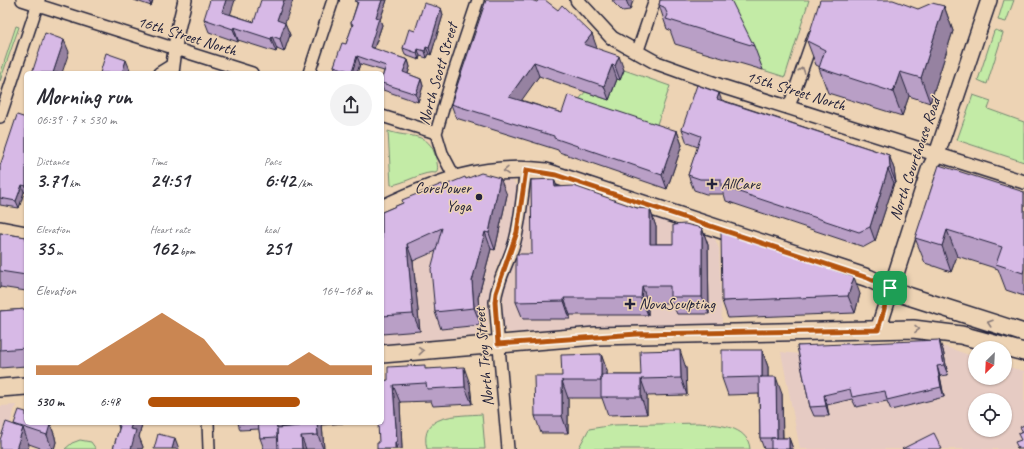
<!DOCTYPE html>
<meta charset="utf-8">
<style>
:root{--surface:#fff;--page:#f2f2f3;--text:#2b2b33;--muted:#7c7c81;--accent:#b45309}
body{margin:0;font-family:Caveat,sans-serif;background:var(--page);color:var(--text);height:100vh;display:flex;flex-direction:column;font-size:15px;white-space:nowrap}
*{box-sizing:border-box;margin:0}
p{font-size:13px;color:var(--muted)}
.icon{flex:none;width:22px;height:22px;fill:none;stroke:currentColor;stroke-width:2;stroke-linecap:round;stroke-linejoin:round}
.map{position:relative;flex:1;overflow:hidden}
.details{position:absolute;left:24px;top:71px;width:360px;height:354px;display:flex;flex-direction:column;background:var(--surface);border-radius:6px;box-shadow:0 1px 3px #0004}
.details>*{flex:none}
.needle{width:26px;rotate:204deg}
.fabs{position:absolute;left:968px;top:341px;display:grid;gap:8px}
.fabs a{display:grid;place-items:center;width:44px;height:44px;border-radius:50%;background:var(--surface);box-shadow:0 1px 3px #0004;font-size:20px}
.pin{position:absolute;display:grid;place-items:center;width:34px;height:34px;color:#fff;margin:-17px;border-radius:8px;box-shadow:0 2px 6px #0006}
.round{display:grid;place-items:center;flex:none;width:42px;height:42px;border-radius:21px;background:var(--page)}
.summary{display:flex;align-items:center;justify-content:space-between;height:68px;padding:0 12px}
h1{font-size:22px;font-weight:700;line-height:30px}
.figures{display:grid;grid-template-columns:repeat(3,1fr);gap:6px;height:68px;padding:4px 12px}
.figures div{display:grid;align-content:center}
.figures b{font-size:20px;font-weight:700}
.figures small{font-size:11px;font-weight:400}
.figures p{font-size:11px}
.chart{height:112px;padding:8px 12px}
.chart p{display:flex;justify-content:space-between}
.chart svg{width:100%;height:72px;margin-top:4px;fill:var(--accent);opacity:.7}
ul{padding:0 12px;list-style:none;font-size:13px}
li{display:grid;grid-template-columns:64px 48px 1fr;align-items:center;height:30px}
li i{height:10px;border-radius:5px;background:var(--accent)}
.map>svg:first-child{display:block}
.built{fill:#e6cbc3;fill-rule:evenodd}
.green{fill:#c3eba6;stroke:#728670}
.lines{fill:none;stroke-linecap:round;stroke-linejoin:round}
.minor-casing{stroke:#22223b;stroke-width:14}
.tertiary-casing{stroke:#22223b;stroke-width:16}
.secondary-casing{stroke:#22223b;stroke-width:18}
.primary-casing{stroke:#22223b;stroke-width:20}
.minor{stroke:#edd3b4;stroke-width:11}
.tertiary{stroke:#edd3b4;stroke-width:13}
.secondary{stroke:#edd3b4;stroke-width:15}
.primary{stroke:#edd3b4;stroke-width:17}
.wall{fill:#b99fc6;stroke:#22223b}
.shaded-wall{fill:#9682a1;stroke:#22223b}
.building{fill:#d7b9e6;stroke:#22223b}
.oneway{stroke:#887a78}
.route-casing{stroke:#fff;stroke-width:8}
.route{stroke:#b45309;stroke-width:5}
.poi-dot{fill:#22223b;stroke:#edd3b4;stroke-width:1.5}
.labels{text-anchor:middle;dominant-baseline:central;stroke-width:3;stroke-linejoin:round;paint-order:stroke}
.street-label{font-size:16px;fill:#22223b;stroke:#edd3b4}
.poi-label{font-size:16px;fill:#22223b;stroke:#edd3b4;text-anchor:start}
</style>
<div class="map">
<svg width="1024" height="449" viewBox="0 0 1024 449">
<rect width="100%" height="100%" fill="#edd3b4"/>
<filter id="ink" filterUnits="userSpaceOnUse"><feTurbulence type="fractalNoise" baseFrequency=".025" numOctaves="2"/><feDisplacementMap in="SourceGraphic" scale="8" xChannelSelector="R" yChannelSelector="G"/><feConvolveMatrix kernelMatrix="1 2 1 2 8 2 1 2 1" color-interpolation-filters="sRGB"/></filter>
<g filter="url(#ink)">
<path class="built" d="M510,178l8,9 -4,27 -7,31 -10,21 -8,31 -1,35 -5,3 -101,9v-123l116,-42z
M536,181l17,2 162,56 4,10 3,75 -132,3 -79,6 -5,-2 -4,-7 2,-41 12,-26 7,-23 6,-43z
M926,344l20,3 29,10v21h30v-12l19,5v78h-224l-19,-97 19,2zM975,400h30v30h-30z
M16,405l-14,44h-2v-43z"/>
<path class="green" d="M728,0h81l-24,77 -22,-7z
M1004,0h10l-8,22 -8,-2z
M16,26l3,1 -19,54v-6z
M996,30l7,3 -16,51 -9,-4 16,-49z
M624,70l46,16 -16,47 -79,-28 10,-13 24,8 8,-21 3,1z
M973,95l18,6 -3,8 36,13v40l-67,-22z
M388,131c22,8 41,-1 48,27 1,6 3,10 0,15 -11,-3 -32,11 -45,12z
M482,414l3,35h-58c-9,-36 31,-33 55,-35z
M699,423c18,2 49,2 51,26h-172l11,-20 25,-4z
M80,440l11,2 5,7h-31l7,-6z"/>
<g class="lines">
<g class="minor-casing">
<path id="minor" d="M22,0l230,73
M637,53l18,-53
M159,73l13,-8
M309,73l24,-73
M789,107l25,-72
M382,116l54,17
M0,117l39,-117
M455,178l-13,-25 -6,-20 16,-55 26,-78
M208,423l1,26
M508,449l-13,-147c2,-22 14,-40 20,-61 6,-23 7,-47 11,-71"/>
</g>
<g class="tertiary-casing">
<path id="tertiary" d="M577,0l35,38 45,25 67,24 300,95
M172,73l5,-40 8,-33"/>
</g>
<g class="secondary-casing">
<path id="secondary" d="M878,330l51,-160 8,-16 52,-154"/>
</g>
<g class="primary-casing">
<path id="primary" d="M382,209c55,-26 102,-45 164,-37l322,106 37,17 119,38
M0,230l26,5
M382,354l213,-18 318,-7 48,6 63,17
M0,388l26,-2"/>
</g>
<use href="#minor" class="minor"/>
<use href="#tertiary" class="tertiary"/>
<use href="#secondary" class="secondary"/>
<use href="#primary" class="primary"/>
</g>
<path class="wall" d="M134,0h19l-2,6z
M356,0h31l-7,20 2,5 -8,24 34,11 2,7 -2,7 13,5 2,7 -5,16 -35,-12 -1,-4v-8l2,-7 -24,-7 -3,9h-20l-3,-7 12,-22 6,-17 -1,-4 6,-19z
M612,0h21l-3,10 -8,1 -8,-8z
M660,0l94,46 9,24 -88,-26 -5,-14 -3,-1 -8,-24z
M944,6l9,25 -23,72 -21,-7 -7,20 -74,-23 -9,-25 1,-1 -4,-2 -9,-24 111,-32z
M441,8l2,7 -12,40 -2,-1 -2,4 -7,-2 -1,4 -14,-5 -2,-7 12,-17z
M558,10l34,24 4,14 28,22 -4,10 -3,-1 -8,21 -70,-24 -18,24 41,13 115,18 5,14 -15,44 -108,-37 -1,-2 -102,-32 -5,-14z
M230,14l24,8 31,1 5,12 -6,17 -7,-3 -1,3 -38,-12v2l-29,-10 -5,-13z
M722,100l167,55 5,14 2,14h-2l-19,58 -11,6 -138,-46 -2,-7h-18l-12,-4 -6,-15 10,-28 -11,-4 -5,-14z
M26,118v74h-2l-5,16 -19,-3v-39z
M466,179l41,16 -12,55 -4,-1 -13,49 3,27 -40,4 -6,-17 1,-61 -23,10 7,70 -38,3v-122l61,-26z
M557,187l80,21 13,1 6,18v17h17l29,-16 6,17 1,69h-32l-5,-11h-24v12h-78v4h-47l-7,-17 16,-48z
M1024,192v104l-18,-6 -8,-21 -41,-13 -6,16 -26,-9 -10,-25z
M0,233l26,4v54l-26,-4v1z
M860,294l-5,19 -127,5 -6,-17z
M26,309v57l-26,2v-57z
M797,346l146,4 5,25 -8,1 4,21 -53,13 -4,-9 -31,6 -4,-8 -25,6 2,11h-15l-4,-9z
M762,350l6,17v10l14,17 1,44h6l4,11h-29l-4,-11 -1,-44 -31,1 -6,-17z
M601,354l6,17v4h34l45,-7 1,27 -40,1v18l-39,1 -6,-17h-34v35h-27l-6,-17 27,-40z
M427,369l43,15 2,20 -39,2 -2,-5 -31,1 2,47h-25l2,-6 9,-63z
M26,423h24l5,14v1l1,4 -2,7h-11l-14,-5 -15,-19z
M119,423h36l-13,1 -3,13 4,10 -1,2h-29l6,-20 -1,-4z
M238,423h43v4l19,-1v-3h43l-21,2 2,24h-60l-4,-11 -1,-9 -19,1z"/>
<path class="shaded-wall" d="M149,0h4l-2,6z
M226,0h9l-8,25 -5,-13z
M284,0h9l-8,23 5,12 -6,17 -4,-13 -3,-19z
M382,0h5l-7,20 2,5 -10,29 -2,-7 6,-30z
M626,0h7l-3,10z
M944,6l9,25 -23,72 -9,-25z
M441,8l2,7 -12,40 -2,-7z
M234,27l4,13v2l-5,-13z
M592,34l5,14 -8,10 -5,-14z
M272,36l5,13 -1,3 -5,-13z
M64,40l5,12 -7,21h-9z
M426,47l3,7 -2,4 -2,-7z
M418,49l2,7 -1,4 -2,-7z
M357,56l3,8 -3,9h-4l-1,-1z
M619,56l5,14 -4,10 -5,-14z
M126,60l5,12 -1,1h-8z
M408,60l2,7 -4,13 -3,-8z
M534,62l5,14 -25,35 -5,-14z
M612,65l5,14 -8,21 -5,-14z
M900,72l9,24 -7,20 -9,-24z
M421,79l2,7 -5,16 -2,-8z
M719,93l5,14 -7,-8z
M677,131l5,14 -15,44 -5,-14z
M889,155l5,14 2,14 -6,-15z
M888,169l6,14 -19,58 -5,-14z
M500,178l7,17 -12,55 -6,-17z
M554,179l7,17 -6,-9z
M22,185l2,7 -5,16 -3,-7z
M650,209l6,18v34l-6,-17z
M702,228l6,17 1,69 -7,-17z
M947,230l10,26 -6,16 -9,-26z
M485,232l6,17 -13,49 3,27 -7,-17 -2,-27z
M407,244l6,17 7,70 -7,-17z
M854,277l6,17 -5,19 -7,-17z
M642,286l6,17v12l-7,-17z
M564,298l6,17v4l-6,-18z
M939,340l4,10 5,25 -4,-10z
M680,350l6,18 1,27 -6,-17z
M762,350l6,17v27l-6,-17z
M601,354l6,17v27l-6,-17z
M937,366l3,10 4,21 -3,-10z
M464,367l6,17 2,20 -7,-17z
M776,377l6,17 1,55 -6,-11z
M641,379l6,17v18l-6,-17z
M562,381l6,17v35l-6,-17z
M393,385l7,17 2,47h-3l-2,-7z
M824,395l3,10 2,11 -3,-10z
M48,423h2l5,14v1l1,4 -2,7h-2l-5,-14z
M132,423h10v1l-3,13 4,10 -1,2h-11l-1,-20z
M276,423h5l2,22 -6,-17z
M317,423h4l1,2 2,24h-1l-5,-14z
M23,428l6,17 -1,4h-12z
M301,436l5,13h-4z
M175,438l4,11h-7z
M789,438l4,11h-4z
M395,442l2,7h-2z"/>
<path class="building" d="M210,0h16l-4,12 32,10 7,-22h23l-7,20 8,3 -5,16 -8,-3 -1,3 -37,-12 -1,2 -29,-10z
M356,0h26l-6,17 3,1 -9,29 38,13 -5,12 18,7 -5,15 -34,-11v-5l4,-12 -29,-10 -5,16 -18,-6 8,-23 4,1 7,-20 -2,-1 7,-21 -3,-1z
M486,0h45l6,2 1,-2h7l13,10 4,-5 30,29 -8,10 35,12 -4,10 -3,-1 -8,21 -70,-24 -25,35 53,16 6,-18 109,36 -15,44 -108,-37v-2l-103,-32z
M660,0h71l23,46 -88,-27 2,-4 -4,-8 -5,-2z
M820,0h73l25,9 14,-6 12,3 -23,72 -21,-6 -7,20 -74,-24 6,-18 -18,-9z
M424,3l17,5 -12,40 -3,-1 -1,4 -7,-2 -1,4 -14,-5 6,-19 6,2z
M45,33l19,7 -11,33h-21z
M106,53l20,7 -4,13h-22z
M697,85l22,8 -2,6 172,56 1,13 -2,1 -18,58 -11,5 -138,-46v-7h-21l-12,-4 13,-39 -19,-7z
M17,115l9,3v68l-4,-1 -6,16 -16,-3v-32z
M939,165l85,27v77l-1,4 -27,-9 6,-17 -55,-17 -5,16 -27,-8z
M481,173l19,5 -11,55 -4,-1 -13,49 2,27 -39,4 -4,-43 11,-41 -35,16 6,70 -31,2v-104l21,-9 -1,-3 40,-16 1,2 22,-9 1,2z
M554,179l1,8 19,-1 63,22 13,1v35h23v-19l12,-1 17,4v69h-32v-11h-28l-1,12h-77v3l-48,1v-48h16l-1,-74z
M721,232l95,31 38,14 -6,19 -126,5z
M0,233l26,4v38l-26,-4z
M26,309v39l-26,2v-39z
M939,340l5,25 -7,1 4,21 -54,13 -2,-9 -33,6 -2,-8 -26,6 2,11 -16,1 -13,-61z
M680,350l1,28 -40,1v18h-40v-22h40l-1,-24z
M722,350h40v27h-2h16l1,61h-17l-1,-61 -37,1z
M601,354v27h-39v-1v36h-27l-1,-40h28l-1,-21z
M425,365v4l39,-2 1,20 -38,2 -1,-6 -33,2 4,57h-2v7h-18v-6h2l-1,-20h4v-42l6,-1v-13z
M19,410l7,2v11h22v1l2,1 -3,10 -33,-11z
M6,422l17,6 -7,21h-16v-9z
M119,423h13l-2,6 6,1 -5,19h-18l7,-23 -2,-1z
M258,423h18l1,5 23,-2v-3h17l1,12 -17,1 1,13h-24l-1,-20v8l-17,1z
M1024,425v24h-8l2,-1 -3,-6 6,-2 -3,-6 5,-2 -3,-5z
M934,433l8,16h-40z
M158,434l17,4 -3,11h-18z
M771,438h18v11h-18z"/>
<defs><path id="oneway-chevron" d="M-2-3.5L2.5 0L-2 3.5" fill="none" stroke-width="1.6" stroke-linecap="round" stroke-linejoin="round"/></defs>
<g class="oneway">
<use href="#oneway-chevron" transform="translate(802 70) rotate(-71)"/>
<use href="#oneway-chevron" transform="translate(506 171) rotate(179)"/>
<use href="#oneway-chevron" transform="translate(990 323) rotate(-162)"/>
<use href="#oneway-chevron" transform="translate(917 329) rotate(1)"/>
<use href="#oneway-chevron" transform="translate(421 351) rotate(-5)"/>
</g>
</g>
<g class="lines" filter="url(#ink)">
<g class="route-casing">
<path id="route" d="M526,170l30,5 312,103 22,10 -12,42 -241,4 -139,10 -3,-42 1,-9 21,-61z"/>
</g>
<use href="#route" class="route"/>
</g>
<g class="poi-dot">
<path d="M710 178h4v4h4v4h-4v4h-4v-4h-4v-4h4z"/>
<circle cx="479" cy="197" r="4"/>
<path d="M628 298h4v4h4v4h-4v4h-4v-4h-4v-4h4z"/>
</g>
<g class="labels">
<g class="street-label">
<text transform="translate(187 36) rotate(17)">16th Street North</text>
<text transform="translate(438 74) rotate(-74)">North Scott Street</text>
<text transform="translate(796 91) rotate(17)">15th Street North</text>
<text transform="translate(915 159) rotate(-71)">North Courthouse Road</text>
<text transform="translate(484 357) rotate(-95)">North Troy Street</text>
</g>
<g class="poi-label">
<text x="721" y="184">AllCare</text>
<text x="471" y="188" text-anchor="end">CorePower<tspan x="471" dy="18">Yoga</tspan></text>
<text x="639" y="304">NovaSculpting</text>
</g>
</g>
</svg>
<div class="fabs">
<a><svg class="needle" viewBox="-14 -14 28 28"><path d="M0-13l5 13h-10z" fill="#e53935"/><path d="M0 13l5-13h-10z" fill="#7c7c81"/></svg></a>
<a><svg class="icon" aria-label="locate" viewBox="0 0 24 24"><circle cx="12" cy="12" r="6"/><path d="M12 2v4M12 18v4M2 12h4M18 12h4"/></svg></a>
</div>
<div class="pin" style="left:890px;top:288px;background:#1e9e55"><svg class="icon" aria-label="arrive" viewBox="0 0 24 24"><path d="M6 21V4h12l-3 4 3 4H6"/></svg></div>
<section class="details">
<div class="summary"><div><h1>Morning run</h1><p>06:39 · 7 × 530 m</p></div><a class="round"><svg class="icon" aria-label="share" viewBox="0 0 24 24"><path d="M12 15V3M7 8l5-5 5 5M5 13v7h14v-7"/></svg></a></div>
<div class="figures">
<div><p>Distance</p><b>3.71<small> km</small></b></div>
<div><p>Time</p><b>24:51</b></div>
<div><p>Pace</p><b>6:42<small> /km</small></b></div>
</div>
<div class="figures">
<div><p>Elevation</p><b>35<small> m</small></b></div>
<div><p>Heart rate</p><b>162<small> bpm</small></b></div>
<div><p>kcal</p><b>251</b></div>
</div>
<div class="chart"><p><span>Elevation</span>164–168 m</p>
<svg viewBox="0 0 160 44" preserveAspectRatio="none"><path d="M0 44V38L10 38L20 38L30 30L40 22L50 14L60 6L70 14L80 22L90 38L100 38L110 38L120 38L130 30L140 38L150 38L160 38V44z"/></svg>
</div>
<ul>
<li><b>530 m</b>6:48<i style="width:68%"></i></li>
</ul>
</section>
</div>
